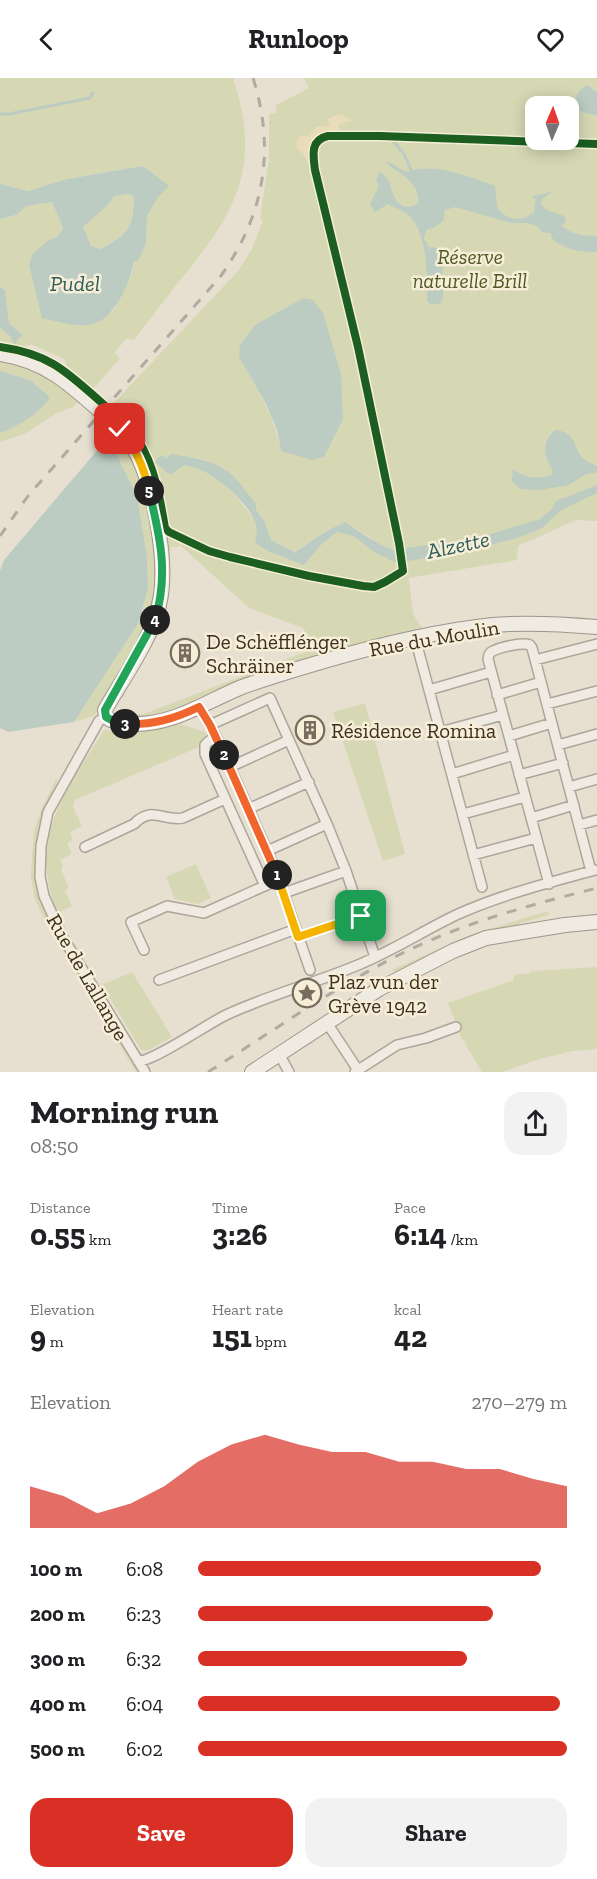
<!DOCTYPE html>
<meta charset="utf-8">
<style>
:root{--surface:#fff;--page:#f2f2f2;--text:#202124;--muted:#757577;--accent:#d93025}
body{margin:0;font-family:"Zilla Slab",serif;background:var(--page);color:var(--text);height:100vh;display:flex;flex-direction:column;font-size:22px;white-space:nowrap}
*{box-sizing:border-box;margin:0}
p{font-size:20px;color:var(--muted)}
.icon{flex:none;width:33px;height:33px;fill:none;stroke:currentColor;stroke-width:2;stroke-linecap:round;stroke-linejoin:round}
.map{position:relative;height:994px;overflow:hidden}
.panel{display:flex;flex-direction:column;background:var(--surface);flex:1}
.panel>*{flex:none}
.needle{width:39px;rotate:2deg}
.fabs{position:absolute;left:525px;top:18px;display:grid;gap:12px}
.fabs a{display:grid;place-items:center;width:54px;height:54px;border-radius:12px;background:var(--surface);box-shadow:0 3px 15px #0003;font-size:30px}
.pin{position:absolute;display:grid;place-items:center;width:51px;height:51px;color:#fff;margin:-26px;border-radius:12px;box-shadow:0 3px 9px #0006}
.km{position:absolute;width:30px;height:30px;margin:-15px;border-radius:50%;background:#222;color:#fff;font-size:16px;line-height:30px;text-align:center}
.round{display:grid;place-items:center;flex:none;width:63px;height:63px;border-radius:18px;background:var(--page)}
.head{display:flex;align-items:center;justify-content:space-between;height:102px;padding:0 30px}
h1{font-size:33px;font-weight:800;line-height:45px}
.metrics{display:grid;grid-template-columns:repeat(3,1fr);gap:9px;height:102px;padding:6px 30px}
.metrics div{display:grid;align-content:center}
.metrics b{font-size:30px;font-weight:800}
.metrics small{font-size:16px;font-weight:400}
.metrics p{font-size:16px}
.chart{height:168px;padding:12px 30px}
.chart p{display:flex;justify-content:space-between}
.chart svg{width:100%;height:108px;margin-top:6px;fill:var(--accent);opacity:.7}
.button{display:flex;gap:12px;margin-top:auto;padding:12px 30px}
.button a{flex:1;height:69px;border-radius:18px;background:var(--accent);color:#fff;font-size:24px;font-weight:800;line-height:69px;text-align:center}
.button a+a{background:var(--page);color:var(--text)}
ul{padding:0 30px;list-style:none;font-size:20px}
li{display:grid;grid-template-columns:96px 72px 1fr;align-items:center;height:45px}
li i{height:15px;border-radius:8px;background:var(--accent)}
header{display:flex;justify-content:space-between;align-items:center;height:78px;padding:0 30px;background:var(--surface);font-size:27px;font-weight:800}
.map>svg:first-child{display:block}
.green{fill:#d6d7b3;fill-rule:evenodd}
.sand{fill:#eadcb9}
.water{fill:#bcccc2;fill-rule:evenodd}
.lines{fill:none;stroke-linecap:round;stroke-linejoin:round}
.stream{stroke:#bcccc2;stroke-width:3}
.river{stroke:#bcccc2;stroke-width:16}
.street-casing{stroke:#ada599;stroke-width:12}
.secondary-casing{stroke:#9c958a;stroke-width:16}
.street{stroke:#efebe3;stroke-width:9}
.secondary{stroke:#efebe3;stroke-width:14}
.rail{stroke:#afaaa2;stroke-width:3;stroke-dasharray:10 10;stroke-linecap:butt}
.cycleway-casing{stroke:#f7eed8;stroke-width:11}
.cycleway{stroke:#1b5e20;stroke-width:8}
.split-1-casing{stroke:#fff;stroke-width:12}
.split-2-casing{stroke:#fff;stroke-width:12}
.split-3-casing{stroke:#fff;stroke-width:12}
.split-4-casing{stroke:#fff;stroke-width:12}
.split-5-casing{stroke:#fff;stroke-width:12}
.split-6-casing{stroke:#fff;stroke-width:12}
.split-1{stroke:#f5b400;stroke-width:8}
.split-2{stroke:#f0652b;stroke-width:8}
.split-3{stroke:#f0652b;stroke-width:8}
.split-4{stroke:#22a559;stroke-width:8}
.split-5{stroke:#22a559;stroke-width:8}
.split-6{stroke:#f5b400;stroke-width:8}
.labels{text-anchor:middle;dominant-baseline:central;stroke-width:5;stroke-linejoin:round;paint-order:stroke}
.park-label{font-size:21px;font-style:italic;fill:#4d5a26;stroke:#f7eed8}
.street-label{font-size:21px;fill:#3d2e20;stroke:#f7eed8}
.poi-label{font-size:21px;fill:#3d2e20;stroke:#f7eed8;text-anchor:start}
.water-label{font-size:22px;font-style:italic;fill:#2f5d5a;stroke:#f7eed8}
</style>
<header><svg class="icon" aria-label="back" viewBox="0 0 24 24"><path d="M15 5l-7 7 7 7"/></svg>Runloop<svg class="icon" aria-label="heart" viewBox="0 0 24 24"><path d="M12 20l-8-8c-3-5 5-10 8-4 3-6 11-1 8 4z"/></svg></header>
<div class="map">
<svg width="597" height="994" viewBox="0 0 597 994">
<rect width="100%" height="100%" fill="#e7e0d1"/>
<path class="green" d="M0,0h233c9,28 15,56 11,85 -7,50 -41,89 -71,126 -13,17 -26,34 -39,51l-8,-1 -12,14 6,5 -28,32 -25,-21 -2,-10 -34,-15 -9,5 -22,-3v-18l10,8 5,6 8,-7 -15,-12 -3,-33 -5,-3v-68l16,-4 11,-9 25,-4 11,26 -5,8 -12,6 48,82 20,-14 19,-39 1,-10h4l8,-17 1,-28 11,-19 -15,-31 -76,13 -39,12 -28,-7z
M304,0h293v14l-4,-4 -15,23 19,5v405l-21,-1 -58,26 -1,14 -108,18 4,36 9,14 -87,23 -159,60 -33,9 -23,-3v-4l2,-3 4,-2 3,6h15l179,-69 -2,-5 -11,2 -7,-14 -54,-20 -69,-63 -2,2h-7l-1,4c1,25 0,51 -9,75 -8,23 -24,45 -37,67l1,3 -8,4 47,-94 -16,-138 3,-1c-11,-26 -22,-39 -43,-58l130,-138 13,-20 12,-30 -3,-3 9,-59v-45l7,-1v-8l33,-17zM536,28h32v34h-32zM352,43l-13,3v12c-25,0 -25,8 -29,30l-7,-13 -4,-16 9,-1 23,-10zM239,279l85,100 -43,-7c-7,-34 -24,-62 -42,-93zM172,377l29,4 23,9 13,11 28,43 6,18 24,12 33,-22 17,-8c7,4 14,8 21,13 12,7 18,16 34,15l2,17 -5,1 -2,-6 -21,-10 -21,-16 -16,-4 -15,12 -18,21 -46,-33 -5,-14 -17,-22 -14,-13 -26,-16 -11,-2 -6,3 -23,-6 10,-3z
M128,116l6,3c-1,32 -6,37 -33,52l-10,-3 -8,-19 26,-23 5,-8z
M0,283c34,6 53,19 79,40l-6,6 -14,5 -35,22 -24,8v-9c18,-7 40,-19 50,-36l-20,-17 -30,-9z
M100,340l14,12 13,17 15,38 13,60 2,40 -9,38 -54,93 -20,6 65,-100 9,-34 -1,-31 -10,-61 -21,-43 -10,-9 -12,-16 1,-4z
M365,625l40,151 -22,7 -50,-149z
M181,646l26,9 -8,14 -124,53 -2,7 9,19 -12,6 3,8 -6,3 5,11 -12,6 3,6 -2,4 8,18 -4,2 7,16 -14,7c-32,-74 8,-122 46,-183 31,3 48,3 77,-6z
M55,700l2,1v3c-27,61 -32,96 1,156l80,134h-2l-92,-153 -9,-20 -4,-21 1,-23 2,-23 7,-22 15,-30z
M196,786l15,34 -13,6 -23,-5 -9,-22z
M548,833l1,4 -31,9v2l-34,6 -17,6 -17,7 -90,49 36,-22 -4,-2 75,-34z
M597,889v82l-24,2 -34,8 -37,13h-20l-14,-23 -4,-9h-2l-14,-37 66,-23v-5l17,-2v-2z
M132,894l40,65 -25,14 -6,-1 -39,-65z"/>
<path class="sand" d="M339,36l14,7 -14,3v12c-27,0 -27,10 -24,34l-5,-4 -4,-10 -9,-7v-9l5,-4h7l7,-9 14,-1 -2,-7z"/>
<path class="water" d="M587,7l10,7v24l-19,-5 -4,-8 5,-12z
M387,83l19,11c30,-10 61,4 89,14l2,21 6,7 9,5 13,-1 9,-6 2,-13 -5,-3 21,-4 -10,7 -1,5 5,6 18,6 2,6 -5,4 -2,8 -17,-2 -5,-6 -9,-3h-16l-57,-16 -10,3 -2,11 -8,6 -9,3 -2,9 5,8 13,1 1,49 -2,6 -10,2 -4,-4c0,-24 1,-62 -15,-82 -6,-8 -16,-10 -24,-15l-13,8 -5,-8 9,-18 -3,-5 3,-9c14,7 10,19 18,29 2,3 5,4 8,6l8,-1 5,-3c2,-19 -16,-29 -30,-38z
M143,88l26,20 -11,11 -11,19 -1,28 -8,17h-4c-3,20 -20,59 -42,63 -16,4 -35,-3 -50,-6l-13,-54 4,-10 13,-12 12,-6 5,-8 -11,-26 -25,4 -11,9 -16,4v-35l28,7 39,-12zM128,116l6,3c-1,32 -6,37 -33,52l-10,-3 -8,-19 26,-23 5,-8z
M0,209l5,3 4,33 14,12 -6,5 -1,5 -2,-1 -4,-8 -10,-8z
M303,220l10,2 10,13 18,61 2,45 -19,38 -12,3 -31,-9 -4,-21 -11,-26 -27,-47 1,-12 15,-20z
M0,293l30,9 20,17c-10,17 -32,29 -50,36z
M555,352c23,2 17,19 29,29 3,3 9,5 13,7v6l-13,3 -15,10 -29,5 -20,-1 -8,-8 1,-12c12,10 26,11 40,5 0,-6 -3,-7 -5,-13 -6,-12 -2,-23 7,-31z
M106,366l10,9 21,43 10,61 1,31 -9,34 -65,100 -66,10 -8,-4v-157l4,-11 96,-113z
M171,376c23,4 52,7 67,27 6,7 12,16 18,23v5l9,13 6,18 24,12 33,-22 17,-8c16,10 32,23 49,28l87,-13 59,-18 12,-10 4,-8 41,-16v8l-36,17 -19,18 -25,10 -49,13 -60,10 -13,1 -21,-10 -21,-16 -16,-4 -15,12 -18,21 -36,-14 -13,-8c2,-9 3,-15 -1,-23 -9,-22 -46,-52 -69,-55l-15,10 -15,-13 6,-7 5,4z"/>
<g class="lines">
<path class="stream" d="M0,36h9l81,-16 3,-5
M393,63l11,13 7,16"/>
<path class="river" d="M559,156c12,9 24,10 38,10"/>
<g class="street-casing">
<path id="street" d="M415,560l67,249
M535,582l62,-16
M429,612l62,-18
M497,617l44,-13
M547,626l50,-13
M199,629l11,18 11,22 55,124 34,99
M106,639l-7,4 -51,91 -7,34 -1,31 4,19 18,40 83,136
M210,647l60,-27 57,126 19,47 29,86
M440,654l63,-17
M509,658l43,-13
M216,659l-7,4 -4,4v9l60,132
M558,667l39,-11
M230,689l59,-27
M452,696l62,-19
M519,697l44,-12
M569,709l28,-8
M248,731l61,-27
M463,736l62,-17
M531,740l43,-13
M579,747l18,-5
M85,769l49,-23c18,-19 30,-2 49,-6l42,-19
M267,773l60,-27
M473,777l63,-17
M549,806l-61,-225c1,-4 0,-6 5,-8 8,-4 30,-9 37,-6l2,3 59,223
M284,815l62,-22
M298,859l63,-21
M144,872l-13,-28 36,-16 37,7 65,-29
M159,902l137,-51
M327,945l31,47
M279,976l10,18
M138,983c13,2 71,-38 88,-46 43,-20 89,-32 132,-50 34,-14 65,-34 98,-50 44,-20 92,-32 139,-45
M355,994l42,-27 29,-7 30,-11"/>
</g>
<g class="secondary-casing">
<path id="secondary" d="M0,276c45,7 69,29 101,58 11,10 24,20 31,33 22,37 37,119 27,160 -7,33 -37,75 -54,105l1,7c7,6 16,7 25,7 41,2 74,-22 111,-37 27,-10 55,-18 82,-26 55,-16 111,-30 169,-36 34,-3 69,-1 104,2
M252,994l127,-83 74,-38 33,-13 79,-13 32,-3"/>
</g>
<use href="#street" class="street"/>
<use href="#secondary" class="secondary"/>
<path class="rail" d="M0,458l28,-40 192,-219c44,-61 56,-127 33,-199
M208,994c67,-42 132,-89 203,-123 59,-28 123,-45 186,-61"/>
<g class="cycleway-casing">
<path id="cycleway" d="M0,269c50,7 67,25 103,57 13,11 26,22 35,36 17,27 22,58 27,88l4,4 40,19 21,6 79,19 54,10 11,1 11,-5 18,-11 -4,-28 -41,-196 -43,-177c-2,-15 -5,-30 13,-34h52l217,8"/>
</g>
<use href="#cycleway" class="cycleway"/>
</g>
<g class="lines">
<g class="split-1-casing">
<path id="split-1" d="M277,797l21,62 63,-21"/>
</g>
<g class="split-2-casing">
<path id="split-2" d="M224,677l53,120"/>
</g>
<g class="split-3-casing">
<path id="split-3" d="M125,646c28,1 49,-5 74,-17l11,18 14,30"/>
</g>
<g class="split-4-casing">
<path id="split-4" d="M125,646l-10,-2 -9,-5 -1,-7 50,-90"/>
</g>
<g class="split-5-casing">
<path id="split-5" d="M149,413c11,45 20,83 6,129"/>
</g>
<g class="split-6-casing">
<path id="split-6" d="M120,351c15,18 24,38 29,62"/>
</g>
<use href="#split-1" class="split-1"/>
<use href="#split-2" class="split-2"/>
<use href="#split-3" class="split-3"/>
<use href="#split-4" class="split-4"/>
<use href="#split-5" class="split-5"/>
<use href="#split-6" class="split-6"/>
</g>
<defs>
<g id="building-ring" transform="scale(1.5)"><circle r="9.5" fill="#f7eed8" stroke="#786c5e" stroke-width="1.5"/><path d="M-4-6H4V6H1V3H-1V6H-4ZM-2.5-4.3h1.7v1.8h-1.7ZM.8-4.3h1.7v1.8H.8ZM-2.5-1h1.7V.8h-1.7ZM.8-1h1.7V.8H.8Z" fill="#786c5e"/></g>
<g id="sight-ring" transform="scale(1.5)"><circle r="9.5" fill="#f7eed8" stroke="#786c5e" stroke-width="1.5"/><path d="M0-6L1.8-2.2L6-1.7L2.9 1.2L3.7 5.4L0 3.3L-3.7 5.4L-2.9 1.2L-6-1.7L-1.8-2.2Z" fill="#786c5e"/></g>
</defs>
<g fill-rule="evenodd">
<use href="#building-ring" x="185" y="575"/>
<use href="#building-ring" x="310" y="652"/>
<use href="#sight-ring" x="307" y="915"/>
</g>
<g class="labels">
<g class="park-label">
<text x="470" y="178">Réserve<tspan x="470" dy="24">naturelle Brill</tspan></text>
</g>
<g class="street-label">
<text transform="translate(434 560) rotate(-10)">Rue du Moulin</text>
<text transform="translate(88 899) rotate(60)">Rue de Lallange</text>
</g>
<g class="poi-label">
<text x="206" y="563">De Schëfflénger<tspan x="206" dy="24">Schräiner</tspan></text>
<text x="331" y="652">Résidence Romina</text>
<text x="328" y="903">Plaz vun der<tspan x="328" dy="24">Grève 1942</tspan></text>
</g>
<g class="water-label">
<text x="75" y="205">Pudel</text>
<text transform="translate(458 467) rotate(-12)">Alzette</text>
</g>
</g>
</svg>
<div class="fabs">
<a><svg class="needle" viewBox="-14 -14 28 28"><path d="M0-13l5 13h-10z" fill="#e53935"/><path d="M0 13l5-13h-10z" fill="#757577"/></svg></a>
</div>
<div class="pin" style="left:361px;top:838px;background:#1e9e55"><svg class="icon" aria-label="arrive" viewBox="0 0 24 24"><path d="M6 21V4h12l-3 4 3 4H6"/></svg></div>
<div class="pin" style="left:120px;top:351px;background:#d93025"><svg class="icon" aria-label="check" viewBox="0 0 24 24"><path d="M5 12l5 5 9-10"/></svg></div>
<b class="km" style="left:277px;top:797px">1</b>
<b class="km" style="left:224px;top:677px">2</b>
<b class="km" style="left:125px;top:646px">3</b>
<b class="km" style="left:155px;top:542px">4</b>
<b class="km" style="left:149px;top:413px">5</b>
</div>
<section class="panel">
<div class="head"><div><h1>Morning run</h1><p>08:50</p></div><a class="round"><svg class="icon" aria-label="share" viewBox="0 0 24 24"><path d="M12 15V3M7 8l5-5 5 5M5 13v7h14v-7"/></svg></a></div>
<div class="metrics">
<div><p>Distance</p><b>0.55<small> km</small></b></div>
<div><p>Time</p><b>3:26</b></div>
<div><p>Pace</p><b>6:14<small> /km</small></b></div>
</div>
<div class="metrics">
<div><p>Elevation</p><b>9<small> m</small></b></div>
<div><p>Heart rate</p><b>151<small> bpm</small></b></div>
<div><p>kcal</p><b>42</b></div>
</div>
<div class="chart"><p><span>Elevation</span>270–279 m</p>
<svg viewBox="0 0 160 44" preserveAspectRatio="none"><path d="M0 44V27L10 31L20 38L30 34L40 27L50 17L60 10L70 6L80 10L90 13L100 13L110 17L120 17L130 20L140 20L150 24L160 27V44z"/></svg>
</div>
<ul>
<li><b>100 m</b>6:08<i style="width:93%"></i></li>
<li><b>200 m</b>6:23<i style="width:80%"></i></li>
<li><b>300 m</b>6:32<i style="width:73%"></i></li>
<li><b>400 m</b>6:04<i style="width:98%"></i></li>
<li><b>500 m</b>6:02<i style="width:100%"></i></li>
</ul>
<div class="button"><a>Save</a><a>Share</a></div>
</section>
